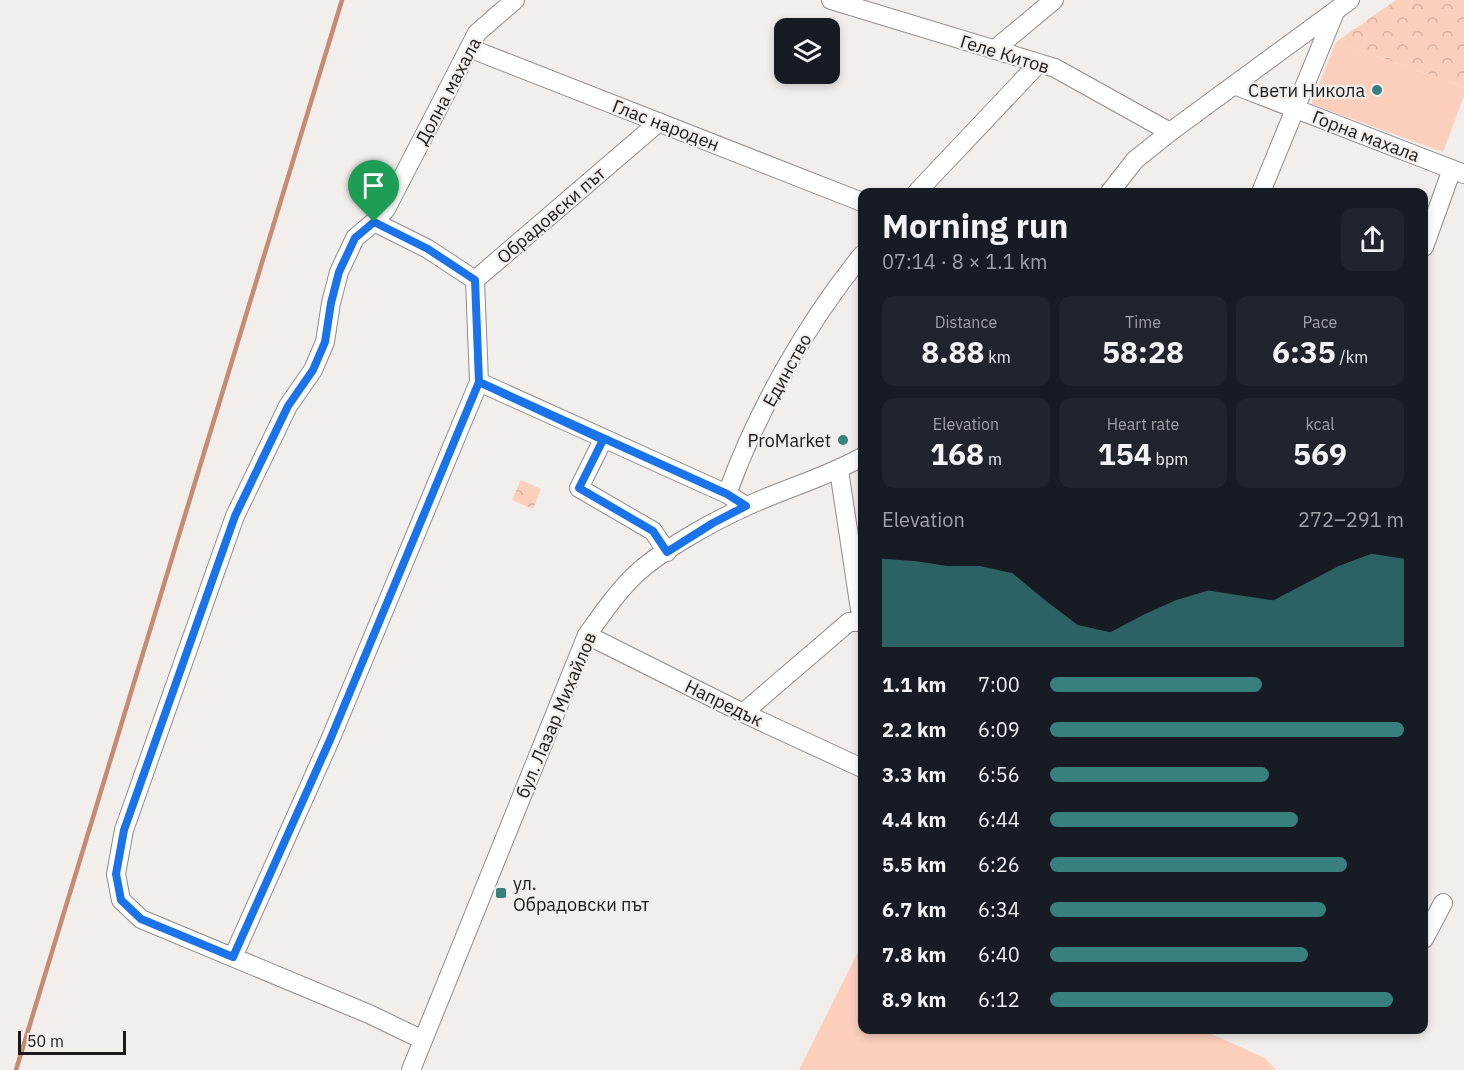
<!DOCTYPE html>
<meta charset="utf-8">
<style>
:root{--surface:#171b24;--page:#20242c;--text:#f1f3f6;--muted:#9ea1a6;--accent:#37807e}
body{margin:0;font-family:"IBM Plex Sans",sans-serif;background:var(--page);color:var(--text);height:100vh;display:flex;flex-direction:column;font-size:22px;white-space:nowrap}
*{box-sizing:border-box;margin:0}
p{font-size:20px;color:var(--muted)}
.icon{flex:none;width:33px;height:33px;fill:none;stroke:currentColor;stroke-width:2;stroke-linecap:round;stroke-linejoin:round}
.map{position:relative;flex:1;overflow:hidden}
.sheet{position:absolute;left:858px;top:188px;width:570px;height:846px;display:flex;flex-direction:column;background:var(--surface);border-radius:12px;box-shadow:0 3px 9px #0003}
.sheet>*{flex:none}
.fabs{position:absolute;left:774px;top:18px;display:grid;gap:12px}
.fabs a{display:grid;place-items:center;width:66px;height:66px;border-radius:12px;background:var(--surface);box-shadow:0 3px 9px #0003;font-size:30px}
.scale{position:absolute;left:18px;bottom:15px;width:108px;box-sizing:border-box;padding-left:6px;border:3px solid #1b1919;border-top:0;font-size:16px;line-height:21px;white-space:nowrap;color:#1b1919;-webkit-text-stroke:4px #f2eeec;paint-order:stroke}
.pin{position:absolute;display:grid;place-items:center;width:51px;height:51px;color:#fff;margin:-62px -26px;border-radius:50% 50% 50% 0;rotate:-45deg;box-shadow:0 0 6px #0007}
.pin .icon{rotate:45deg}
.round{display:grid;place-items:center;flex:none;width:63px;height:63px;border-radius:12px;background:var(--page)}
.head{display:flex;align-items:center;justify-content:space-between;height:102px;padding:0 24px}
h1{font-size:33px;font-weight:800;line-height:45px}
.metrics{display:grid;grid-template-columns:repeat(3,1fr);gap:9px;height:102px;padding:6px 24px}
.metrics div{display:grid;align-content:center;border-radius:12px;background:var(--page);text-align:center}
.metrics b{font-size:30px;font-weight:800}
.metrics small{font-size:16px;font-weight:400}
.metrics p{font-size:16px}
.chart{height:168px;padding:12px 24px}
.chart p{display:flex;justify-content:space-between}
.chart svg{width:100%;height:108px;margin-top:6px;fill:var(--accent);opacity:.7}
ul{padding:0 24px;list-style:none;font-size:20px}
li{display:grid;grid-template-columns:96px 72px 1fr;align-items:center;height:45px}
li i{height:15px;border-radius:8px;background:var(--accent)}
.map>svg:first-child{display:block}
.park{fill:url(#park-crowns)}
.garden{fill:#fccfbc}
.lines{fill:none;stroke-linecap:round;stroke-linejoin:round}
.stream{stroke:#c68b73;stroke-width:4.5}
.minor-casing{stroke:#908c8b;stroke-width:20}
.minor{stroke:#fff;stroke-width:18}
.route-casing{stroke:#fff;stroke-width:12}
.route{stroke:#1a73e8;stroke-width:8}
.poi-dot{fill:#37807e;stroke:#f2eeec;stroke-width:2}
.labels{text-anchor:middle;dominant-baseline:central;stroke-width:4.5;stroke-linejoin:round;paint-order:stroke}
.street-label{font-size:18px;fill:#1b1919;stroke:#f2eeec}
.poi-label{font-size:18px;fill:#1b1919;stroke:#f2eeec;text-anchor:end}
</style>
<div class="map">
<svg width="1464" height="1070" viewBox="0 0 1464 1070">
<defs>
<pattern id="park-crowns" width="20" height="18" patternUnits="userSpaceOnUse" patternTransform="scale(1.5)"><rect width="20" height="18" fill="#fccfbc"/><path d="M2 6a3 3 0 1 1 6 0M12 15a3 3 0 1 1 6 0" fill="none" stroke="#d7b1a1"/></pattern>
</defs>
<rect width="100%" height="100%" fill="#f2eeec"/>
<path class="park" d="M1396,0h68v87l-128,-45z
M521,480l20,9 -8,20 -21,-9z"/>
<path class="garden" d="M1336,42l128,45v9l-21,56 -132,-48z
M862,944v85h338l65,29 11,12h-477z"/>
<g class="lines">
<path class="stream" d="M16,1070l326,-1070"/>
<g class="minor-casing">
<path id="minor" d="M831,0l224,68 115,64
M469,48l393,154
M994,50l60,-50
M1234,85l230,89
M917,192l122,-129
M1110,192l25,-32 35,-28 180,-132
M1261,192l74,-180
M374,222l-19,16 -16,34 -8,31 -6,39 -12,28 -25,36 -53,110 -111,314 -8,44 5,26 20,19 228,95 54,26
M1424,247l28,-78
M475,280l-47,-31 -54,-27 12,-13 91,-176 38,-33
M475,280l184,-158
M479,382l248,112 19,12
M603,440l-24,48 74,43 14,21
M839,470l23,153
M727,494c30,-83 79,-170 135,-239
M587,635l156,78 119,55
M743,713l106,-91h12
M1424,939l19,-36
M233,957l97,-217 149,-358 -4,-102
M411,1070l176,-435c15,-21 30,-43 49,-61 26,-24 76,-52 109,-67 38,-18 80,-29 117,-50"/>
</g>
<use href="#minor" class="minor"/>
</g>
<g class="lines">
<g class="route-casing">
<path id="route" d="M374,222l-19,16 -16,34 -8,31 -6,39 -12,28 -25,36 -53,110 -111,314 -8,44 5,26 20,19 92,38 97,-217 149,-358 124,58 -24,48 74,43 14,21 46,-29 33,-17 -19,-12 -248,-112 -4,-102 -47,-31 -54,-27"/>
</g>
<use href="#route" class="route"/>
</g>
<g class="poi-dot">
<circle cx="1377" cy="90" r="6"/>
<circle cx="843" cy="440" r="6"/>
<rect x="495" y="887" width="12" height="12" rx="3"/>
</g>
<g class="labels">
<g class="street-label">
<text transform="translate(1005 54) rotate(17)">Геле Китов</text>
<text transform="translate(448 91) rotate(-62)">Долна махала</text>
<text transform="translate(666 125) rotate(21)">Глас народен</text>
<text transform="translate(1366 136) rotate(21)">Горна махала</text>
<text transform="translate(551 215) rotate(-41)">Обрадовски път</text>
<text transform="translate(787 370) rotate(-61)">Единство</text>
<text transform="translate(724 703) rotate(26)">Напредък</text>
<text transform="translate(556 715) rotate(-67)">бул. Лазар Михайлов</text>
</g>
<g class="poi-label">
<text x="1365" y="90">Свети Никола</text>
<text x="831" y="440">ProMarket</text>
<text x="513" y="883" text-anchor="start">ул.<tspan x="513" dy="21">Обрадовски път</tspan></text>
</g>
</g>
</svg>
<div class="fabs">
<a><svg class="icon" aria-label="layers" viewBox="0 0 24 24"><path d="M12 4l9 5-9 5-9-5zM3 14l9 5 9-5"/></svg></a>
</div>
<div class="scale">50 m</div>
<div class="pin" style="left:374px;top:222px;background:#1e9e55"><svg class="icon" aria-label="arrive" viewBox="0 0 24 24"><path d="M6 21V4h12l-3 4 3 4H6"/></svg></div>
<section class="sheet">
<div class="head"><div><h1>Morning run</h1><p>07:14 · 8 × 1.1 km</p></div><a class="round"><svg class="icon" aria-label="share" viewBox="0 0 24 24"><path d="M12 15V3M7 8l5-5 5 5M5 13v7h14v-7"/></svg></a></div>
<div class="metrics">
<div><p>Distance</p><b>8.88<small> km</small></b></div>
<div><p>Time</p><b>58:28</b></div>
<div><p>Pace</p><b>6:35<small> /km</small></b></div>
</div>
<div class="metrics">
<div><p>Elevation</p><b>168<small> m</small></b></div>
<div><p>Heart rate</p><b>154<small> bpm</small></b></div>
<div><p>kcal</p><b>569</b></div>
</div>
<div class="chart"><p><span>Elevation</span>272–291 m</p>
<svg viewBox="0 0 160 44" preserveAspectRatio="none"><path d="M0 44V8L10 9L20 11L30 11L40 14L50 25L60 35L70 38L80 31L90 25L100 21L110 23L120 25L130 18L140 11L150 6L160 8V44z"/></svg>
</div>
<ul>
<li><b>1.1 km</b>7:00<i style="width:60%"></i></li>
<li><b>2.2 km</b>6:09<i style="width:100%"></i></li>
<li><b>3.3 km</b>6:56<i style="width:62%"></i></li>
<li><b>4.4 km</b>6:44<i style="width:70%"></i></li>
<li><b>5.5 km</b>6:26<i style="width:84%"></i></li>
<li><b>6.7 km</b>6:34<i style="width:78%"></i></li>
<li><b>7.8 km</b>6:40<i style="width:73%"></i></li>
<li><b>8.9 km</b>6:12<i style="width:97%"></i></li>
</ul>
</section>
</div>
